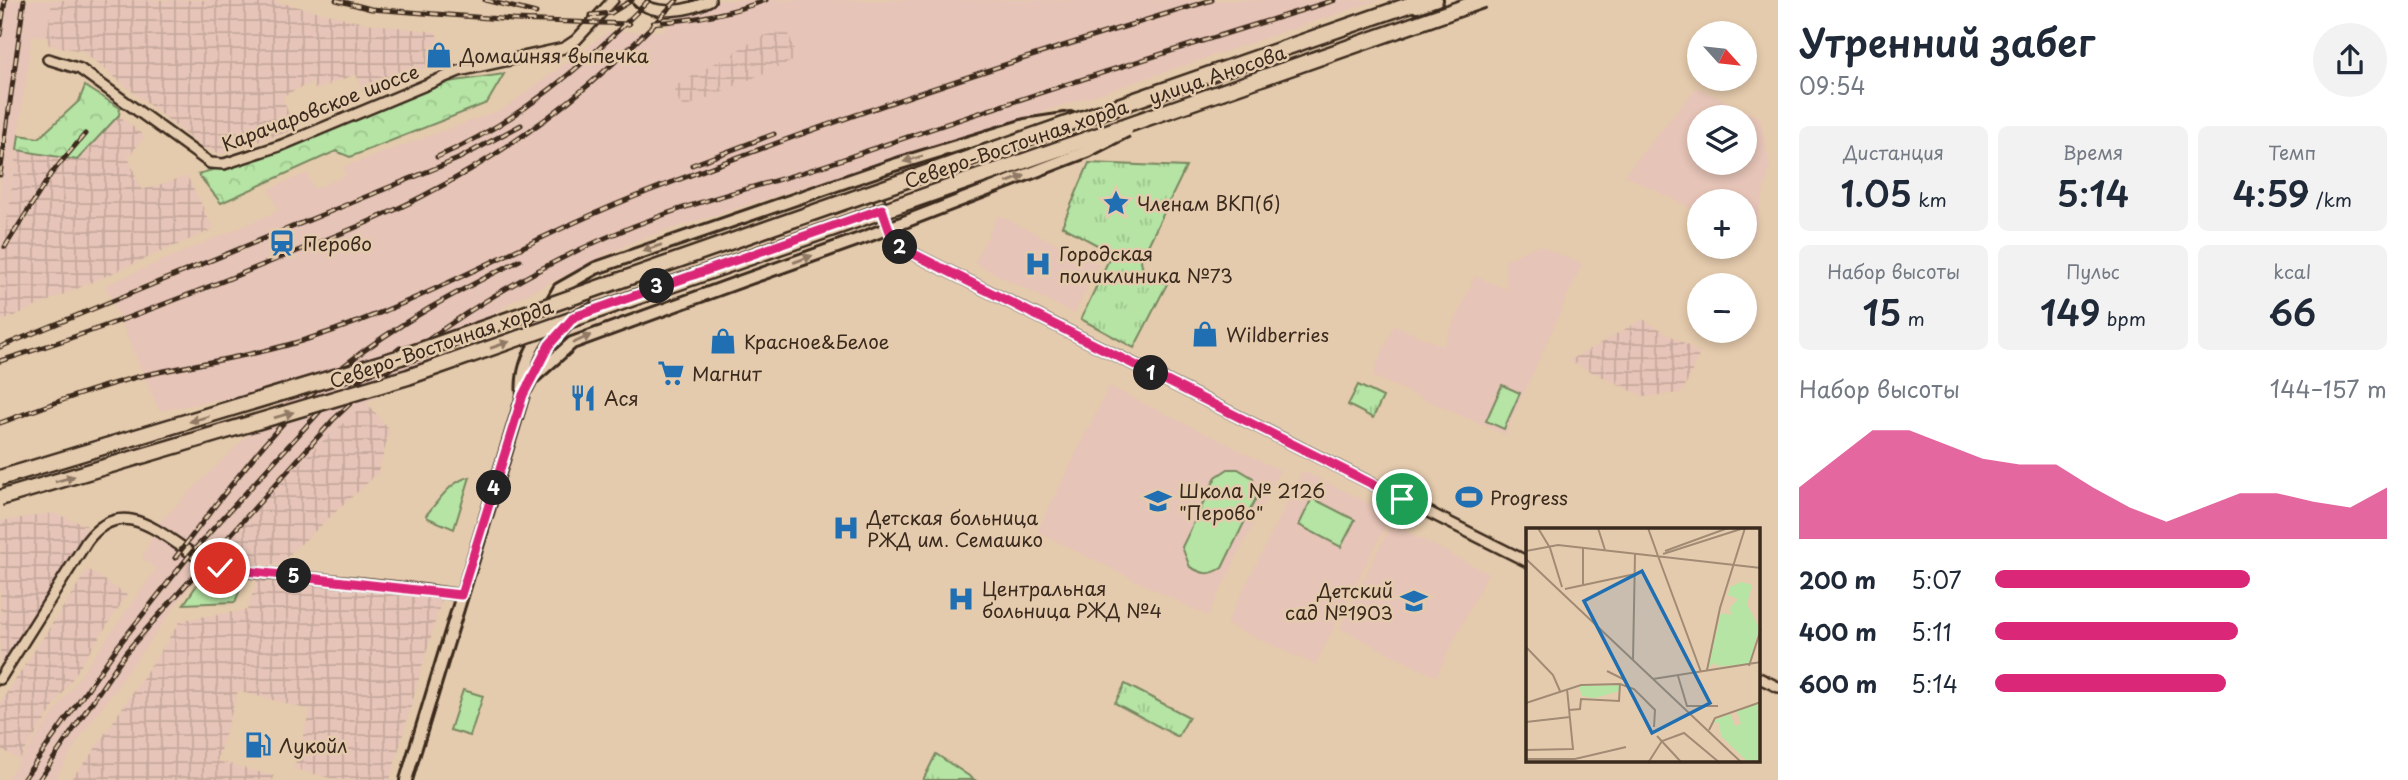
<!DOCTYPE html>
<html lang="ru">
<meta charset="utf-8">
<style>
:root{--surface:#fff;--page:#f2f2f3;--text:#1f2937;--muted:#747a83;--accent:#db2777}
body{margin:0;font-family:"Playpen Sans",sans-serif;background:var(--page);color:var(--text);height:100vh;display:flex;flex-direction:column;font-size:26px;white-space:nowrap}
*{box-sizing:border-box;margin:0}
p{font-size:23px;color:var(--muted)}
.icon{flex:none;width:38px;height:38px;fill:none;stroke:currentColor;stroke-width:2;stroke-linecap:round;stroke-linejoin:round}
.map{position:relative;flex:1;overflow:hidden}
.drawer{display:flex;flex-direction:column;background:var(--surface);width:630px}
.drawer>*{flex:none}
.needle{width:46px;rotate:117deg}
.fabs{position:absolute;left:1687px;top:21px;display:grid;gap:14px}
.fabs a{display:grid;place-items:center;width:70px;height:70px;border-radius:50%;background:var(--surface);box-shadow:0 4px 10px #0003;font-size:35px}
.pin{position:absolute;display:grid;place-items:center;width:60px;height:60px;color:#fff;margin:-30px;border:4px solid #fff;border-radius:50%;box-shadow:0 2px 7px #0007}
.km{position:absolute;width:35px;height:35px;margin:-18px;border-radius:50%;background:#222;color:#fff;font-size:19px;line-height:35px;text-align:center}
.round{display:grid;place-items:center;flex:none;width:74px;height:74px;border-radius:37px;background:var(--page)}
.overview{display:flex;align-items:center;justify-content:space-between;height:119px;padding:0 21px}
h1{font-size:38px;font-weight:600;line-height:52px}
.metrics{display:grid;grid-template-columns:repeat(3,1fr);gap:10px;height:119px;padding:7px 21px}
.metrics div{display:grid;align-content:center;border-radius:10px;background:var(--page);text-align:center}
.metrics b{font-size:35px;font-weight:600}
.metrics small{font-size:19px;font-weight:400}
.metrics p{font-size:19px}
.chart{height:196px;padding:14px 21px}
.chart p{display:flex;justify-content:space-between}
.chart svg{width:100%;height:126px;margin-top:7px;fill:var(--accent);opacity:.7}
ul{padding:0 21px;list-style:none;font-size:23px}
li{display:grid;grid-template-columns:112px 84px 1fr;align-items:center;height:52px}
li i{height:18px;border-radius:9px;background:var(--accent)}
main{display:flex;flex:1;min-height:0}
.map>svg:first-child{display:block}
.built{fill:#e6c4b7;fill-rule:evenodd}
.industrial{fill:url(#industrial-grid)}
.grass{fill:#b5e4a4;stroke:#788761;stroke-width:2}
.forest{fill:url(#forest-crowns);stroke:#788761;stroke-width:2}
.park{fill:url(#park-tufts);stroke:#788761;stroke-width:2}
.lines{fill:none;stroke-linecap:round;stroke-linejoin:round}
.minor-casing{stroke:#3b2a1e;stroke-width:14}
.tertiary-casing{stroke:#3b2a1e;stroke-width:16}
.primary-casing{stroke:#3b2a1e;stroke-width:19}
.minor{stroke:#e5cbad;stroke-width:9}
.tertiary{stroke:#e5cbad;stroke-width:10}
.primary{stroke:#e5cbad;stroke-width:14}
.rail-casing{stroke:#3b2a1e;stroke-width:5}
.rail{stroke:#e5cbad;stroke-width:2.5;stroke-dasharray:8;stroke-linecap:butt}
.tertiary-bridge-casing{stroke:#3b2a1e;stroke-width:16;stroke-linecap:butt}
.primary-bridge-casing{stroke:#3b2a1e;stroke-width:19;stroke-linecap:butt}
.tertiary-bridge{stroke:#e5cbad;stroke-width:10}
.primary-bridge{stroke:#e5cbad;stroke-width:14}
.oneway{fill:#907a66}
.route-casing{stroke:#fff;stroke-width:14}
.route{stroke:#db2777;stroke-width:9}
.labels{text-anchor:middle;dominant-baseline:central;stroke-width:5;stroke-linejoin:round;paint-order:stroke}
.poi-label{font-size:19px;fill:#3b2a1e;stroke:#e5cbad;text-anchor:start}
.street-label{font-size:19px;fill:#3b2a1e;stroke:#e5cbad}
.inset-road{fill:none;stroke:#a18b74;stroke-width:2}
.view{fill:#1f6fb2;fill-opacity:0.15;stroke:#1f6fb2;stroke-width:3.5}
.inset-edge{fill:none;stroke:#3b2a1e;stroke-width:3.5}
</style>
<main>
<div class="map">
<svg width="1778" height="780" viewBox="0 0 1778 780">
<defs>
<pattern id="industrial-grid" width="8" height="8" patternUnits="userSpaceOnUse" patternTransform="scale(1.75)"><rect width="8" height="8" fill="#e6c4b7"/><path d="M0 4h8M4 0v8" fill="none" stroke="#c6a99d"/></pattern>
<pattern id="forest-crowns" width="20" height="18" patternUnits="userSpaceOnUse" patternTransform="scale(1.75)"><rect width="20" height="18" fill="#b5e4a4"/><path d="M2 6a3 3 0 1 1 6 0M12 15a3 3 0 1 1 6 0" fill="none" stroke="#9dc48d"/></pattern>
<pattern id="park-tufts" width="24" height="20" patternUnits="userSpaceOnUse" patternTransform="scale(1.75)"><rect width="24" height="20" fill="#b5e4a4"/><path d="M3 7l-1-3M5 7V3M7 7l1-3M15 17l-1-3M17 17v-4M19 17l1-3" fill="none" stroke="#9dc48d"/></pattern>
</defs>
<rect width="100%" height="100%" fill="#e5cbad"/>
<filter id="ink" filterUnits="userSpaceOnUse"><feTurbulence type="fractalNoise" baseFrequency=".0143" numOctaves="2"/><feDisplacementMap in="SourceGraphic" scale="14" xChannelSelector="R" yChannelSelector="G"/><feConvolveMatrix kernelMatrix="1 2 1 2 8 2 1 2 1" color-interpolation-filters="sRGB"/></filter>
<g filter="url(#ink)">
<path class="built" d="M0,0h52l-5,37 -15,-2 -32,230z
M717,0h662l-277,93 -465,147 -126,62 -144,101 -27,23 -127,128 -136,188 -22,38h-49l150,-211 -14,-11 19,-38 138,-135 -140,26 -54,-126 173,-74 -9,-22 38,-16 7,16 32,-14 -3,-8 160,-58 105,-77 55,-1 16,-19z
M1697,87l63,31 10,48 -17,72 -8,-3v-34h-46v11l-75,-37zM1745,117v46h-46v-46z
M998,215l101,49 -25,50 -100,-51z
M1538,245l44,19 -77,171 -133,-59 22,-51 49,21 32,-70 31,13 -1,-29z
M1109,386l171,84 -72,146 -171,-84z
M1303,471l89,43 -77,151 -89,-41z
M1391,524l97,49 -52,104 -97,-49z"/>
<path class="industrial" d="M52,0h218l96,23 70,9 10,28 -83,32 -7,-18 -40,16 -4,-7 -17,7 -12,6 10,34 -72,24 -17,-5 -122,-98 -33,-6 -2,-8z
M780,32l9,2 8,25 -111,48 -6,-3 -6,-17 88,-51z
M119,115l26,22 -17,20 14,33 45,-14 27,53 -214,93v-57l17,-115 60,10z
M1643,319l57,34 -18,40 -37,4 -76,-36z
M367,403l23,27 -12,43 -100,92 -54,-1 -11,-10 103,-107z
M53,513l35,13 -14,30 -74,115v-150z
M88,569l39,26 -108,165 -19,-12v-45z
M257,580l185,18 -52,182h-52l-44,-11 16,-59 -72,-19 -21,70 57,15 -1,4h-203l22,-27 89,-133 66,-10z"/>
<path class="grass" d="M1502,385l18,8 -16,36 -18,-8z
M1228,469h10l15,9 4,18 -35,72c-13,8 -19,6 -32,-1l-8,-20 34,-70z
M470,477l-16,52 -26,-11 -2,-3c12,-13 25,-35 44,-38z
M1312,498l43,22 -14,27 -42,-22z
M207,570l37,9 -9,23 -51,2z
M463,690l20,6 -13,40 -20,-6z"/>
<path class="forest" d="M504,74l-17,29 -137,54 -14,-6 -115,52 -23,-29 74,-21 176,-71z
M85,86l35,22 -1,7 -42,45 -60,-10 2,-15 20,3 40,-37z"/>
<path class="park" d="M1089,163l97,4 -45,93 2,11 24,13 -33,64 -53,-29 31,-66 -50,-27z
M1358,385l25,12 -10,21 -25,-13z
M1125,684l64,33 -11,20 -63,-34z
M936,754l39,26h-52z"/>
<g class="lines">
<g class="minor-casing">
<path id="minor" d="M637,0c17,17 53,11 73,0
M48,59l32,10 130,94 14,1 58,-19 177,-74 105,-23 12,-8 37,-40
M877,194l14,41 13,14 624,313
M1759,678l19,9
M0,679l87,-138c44,-58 91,17 135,27 22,5 47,5 69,8 57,6 114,11 170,19"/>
</g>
<g class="tertiary-casing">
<path id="tertiary" d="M1417,7l20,-7
M532,336l27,-47 37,-21 298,-103 131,-40 46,-7
M534,377l38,-34 167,-61
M526,389l23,-44 21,-24
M406,780l117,-385c-5,-38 28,-85 63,-97"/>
</g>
<g class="primary-casing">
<path id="primary" d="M1098,113l325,-113"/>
</g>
<use href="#minor" class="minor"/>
<use href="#tertiary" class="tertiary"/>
<use href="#primary" class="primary"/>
<g class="rail-casing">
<path id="rail" d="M336,0l35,9 143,11 115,4
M485,0l51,13
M591,15l20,-2 21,-13
M653,23c40,-3 76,-9 113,-23
M0,35l5,-35
M437,157c82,-35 150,-94 212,-157
M692,165l82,-31
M0,175l24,-175
M5,247l46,-73 34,-40
M0,347l458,-188 63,-34
M0,361c88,-27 175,-60 260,-95 54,-22 109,-42 161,-69 96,-49 183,-118 256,-197
M0,423c46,-17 93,-35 141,-47 56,-13 115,-20 170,-38 118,-37 223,-103 338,-147 185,-72 373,-134 563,-191
M175,558c50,-65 105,-142 170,-193 53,-42 115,-75 175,-105
M23,780l95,-134 74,-94 129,-142 79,-62
M39,780l87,-128 207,-232c91,-89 209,-162 330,-205 55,-20 113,-33 169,-52 166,-58 334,-111 503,-163"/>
</g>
<use href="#rail" class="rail"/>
<g class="tertiary-bridge-casing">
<path id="tertiary-bridge" d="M739,282l129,-46 220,-85 39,-20"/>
</g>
<g class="primary-bridge-casing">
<path id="primary-bridge" d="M0,478l401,-121 697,-244
M0,498l408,-121 1076,-377"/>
</g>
<use href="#tertiary-bridge" class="tertiary-bridge"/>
<use href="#primary-bridge" class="primary-bridge"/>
</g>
<defs><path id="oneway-solid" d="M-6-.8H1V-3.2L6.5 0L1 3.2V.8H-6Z" transform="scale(1.75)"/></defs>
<g class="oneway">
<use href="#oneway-solid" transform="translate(913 159) rotate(163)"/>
<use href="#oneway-solid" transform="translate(1016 179) rotate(-21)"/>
<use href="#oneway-solid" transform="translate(652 248) rotate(161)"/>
<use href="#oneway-solid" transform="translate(803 259) rotate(-20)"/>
<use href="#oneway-solid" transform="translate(582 339) rotate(-25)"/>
<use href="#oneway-solid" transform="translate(500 345) rotate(-19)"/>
<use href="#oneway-solid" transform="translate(284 415) rotate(-16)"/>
<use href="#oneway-solid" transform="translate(199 419) rotate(164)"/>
<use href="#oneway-solid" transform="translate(65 479) rotate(-16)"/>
</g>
</g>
<g class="lines" filter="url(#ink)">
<g class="route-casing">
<path id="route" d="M220,568l241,27 62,-200 26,-50 25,-28 308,-108 9,26 13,14 498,250"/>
</g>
<use href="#route" class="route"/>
</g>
<defs>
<g id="shop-bare" transform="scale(2.1)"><path d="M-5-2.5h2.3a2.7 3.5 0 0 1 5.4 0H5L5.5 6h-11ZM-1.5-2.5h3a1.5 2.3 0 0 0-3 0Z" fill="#1f6fb2" stroke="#e5cbad" stroke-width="2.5" paint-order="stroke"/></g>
<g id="sight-bare" transform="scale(2.1)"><path d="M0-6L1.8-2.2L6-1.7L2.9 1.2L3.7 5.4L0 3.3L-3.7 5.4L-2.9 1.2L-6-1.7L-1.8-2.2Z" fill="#1f6fb2" stroke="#e5cbad" stroke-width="2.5" paint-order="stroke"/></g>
<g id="station-bare" transform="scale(2.1)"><path d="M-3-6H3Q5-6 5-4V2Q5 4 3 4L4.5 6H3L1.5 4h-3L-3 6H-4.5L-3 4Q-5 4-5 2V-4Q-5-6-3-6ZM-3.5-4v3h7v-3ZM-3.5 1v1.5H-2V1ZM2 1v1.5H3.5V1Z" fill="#1f6fb2" stroke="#e5cbad" stroke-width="2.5" paint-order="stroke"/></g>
<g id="hospital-bare" transform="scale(2.1)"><path d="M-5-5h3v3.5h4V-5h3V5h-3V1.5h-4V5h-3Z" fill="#1f6fb2" stroke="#e5cbad" stroke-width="2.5" paint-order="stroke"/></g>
<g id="supermarket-bare" transform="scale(2.1)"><path d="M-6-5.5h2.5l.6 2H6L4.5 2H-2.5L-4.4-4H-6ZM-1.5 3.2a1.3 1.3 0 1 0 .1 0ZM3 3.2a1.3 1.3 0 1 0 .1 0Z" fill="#1f6fb2" stroke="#e5cbad" stroke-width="2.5" paint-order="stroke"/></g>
<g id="restaurant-bare" transform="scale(2.1)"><path d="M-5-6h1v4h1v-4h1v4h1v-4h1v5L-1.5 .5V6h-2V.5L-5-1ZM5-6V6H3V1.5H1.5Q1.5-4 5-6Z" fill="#1f6fb2" stroke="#e5cbad" stroke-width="2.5" paint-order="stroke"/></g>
<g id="stadium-bare" transform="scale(2.1)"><path d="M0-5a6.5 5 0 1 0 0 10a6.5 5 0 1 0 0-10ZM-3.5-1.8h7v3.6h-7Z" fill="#1f6fb2" stroke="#e5cbad" stroke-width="2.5" paint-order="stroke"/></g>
<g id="school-bare" transform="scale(2.1)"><path d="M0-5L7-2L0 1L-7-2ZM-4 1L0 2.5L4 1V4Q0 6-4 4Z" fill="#1f6fb2" stroke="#e5cbad" stroke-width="2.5" paint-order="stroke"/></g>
<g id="fuel-bare" transform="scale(2.1)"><path d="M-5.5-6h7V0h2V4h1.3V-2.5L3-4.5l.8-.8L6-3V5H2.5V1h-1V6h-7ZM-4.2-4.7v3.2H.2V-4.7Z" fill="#1f6fb2" stroke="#e5cbad" stroke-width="2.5" paint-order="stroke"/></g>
</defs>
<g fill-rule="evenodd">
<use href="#shop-bare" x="439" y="55"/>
<use href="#sight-bare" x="1116" y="203"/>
<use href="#station-bare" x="282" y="243"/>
<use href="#hospital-bare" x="1038" y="264"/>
<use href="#shop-bare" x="1205" y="334"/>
<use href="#shop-bare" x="723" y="341"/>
<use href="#supermarket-bare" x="671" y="373"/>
<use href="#restaurant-bare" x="583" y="398"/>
<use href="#stadium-bare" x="1469" y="497"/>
<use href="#school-bare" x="1158" y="501"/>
<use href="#hospital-bare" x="846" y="528"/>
<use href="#hospital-bare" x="961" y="599"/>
<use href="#school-bare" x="1414" y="601"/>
<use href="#fuel-bare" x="258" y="745"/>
</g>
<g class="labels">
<g class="poi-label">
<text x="460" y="55">Домашняя выпечка</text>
<text x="1137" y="203">Членам ВКП(б)</text>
<text x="303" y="243">Перово</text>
<text x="1059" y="253">Городская<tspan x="1059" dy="22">поликлиника №73</tspan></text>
<text x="1226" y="334">Wildberries</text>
<text x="744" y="341">Красное&amp;Белое</text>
<text x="692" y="373">Магнит</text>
<text x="604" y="398">Ася</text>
<text x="1179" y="490">Школа № 2126<tspan x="1179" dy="22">"Перово"</tspan></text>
<text x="1490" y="497">Progress</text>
<text x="867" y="517">Детская больница<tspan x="867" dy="22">РЖД им. Семашко</tspan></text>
<text x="982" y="588">Центральная<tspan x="982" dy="22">больница РЖД №4</tspan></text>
<text x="1393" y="590" text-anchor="end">Детский<tspan x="1393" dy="22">сад №1903</tspan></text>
<text x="279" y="745">Лукойл</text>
</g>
<g class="street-label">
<text transform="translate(1217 74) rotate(-19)">улица Аносова</text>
<text transform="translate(320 107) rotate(-21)">Карачаровское шоссе</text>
<text transform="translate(1016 143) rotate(-19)">Северо-Восточная хорда</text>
<text transform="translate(441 343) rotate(-19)">Северо-Восточная хорда</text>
</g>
</g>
<g transform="translate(1526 528)">
<rect width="234" height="234" fill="#e5cbad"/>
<path d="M215,54l11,3 -5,19 12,24 -10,37 -32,1 -1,-4 -8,6 13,-55 10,2 -1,-7 8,-9 -10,-4 2,-8zM94,157l-1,6 -24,7 -13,-2 -3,-10zM234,175v59h-12l-27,-26 -2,-13 -9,-1 20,-8 5,12 6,-2 -4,-13z" fill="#b5e4a4"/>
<path class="inset-road" d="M12,0l12,20 12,39M72,0l7,22M122,0l10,28M0,23l32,-6 203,23M139,23l63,-23M137,26l81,-26M132,28l43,116M0,31l216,204M57,57v-37M39,61l70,-15M0,119l27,28 7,16M107,132l2,-106M223,138l12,-37M181,142l13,-62 25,-80M81,143l18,9 2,7M152,148l9,30h31M127,151l108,-17M0,175l55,-18 39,-1 14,5 21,21 -1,17M43,182l11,-1 1,-10 38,2 1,-17M0,194l44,-5M183,202l6,-12 46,-16M131,208l25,27M0,222l47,-1 -6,-60M0,231h49l51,-12M122,235l14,-22 22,-8 36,30"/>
<path class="view" d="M116,43l68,132 -58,30 -68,-132z"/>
<rect width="234" height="234" class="inset-edge"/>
</g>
</svg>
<div class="fabs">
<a><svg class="needle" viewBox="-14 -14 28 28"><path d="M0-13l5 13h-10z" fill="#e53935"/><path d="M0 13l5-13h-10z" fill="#747a83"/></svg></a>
<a><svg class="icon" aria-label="layers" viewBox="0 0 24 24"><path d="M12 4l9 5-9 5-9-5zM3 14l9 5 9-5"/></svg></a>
<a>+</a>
<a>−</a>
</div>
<div class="pin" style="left:1402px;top:499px;background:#1e9e55"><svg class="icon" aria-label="arrive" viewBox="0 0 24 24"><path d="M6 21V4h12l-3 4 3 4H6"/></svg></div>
<div class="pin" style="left:220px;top:568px;background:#d93025"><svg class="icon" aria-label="check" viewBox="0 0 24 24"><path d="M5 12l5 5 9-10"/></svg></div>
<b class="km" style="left:1151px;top:373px">1</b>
<b class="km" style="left:900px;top:247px">2</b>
<b class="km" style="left:657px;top:286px">3</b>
<b class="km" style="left:494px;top:488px">4</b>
<b class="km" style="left:294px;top:576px">5</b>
</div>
<section class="drawer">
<div class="overview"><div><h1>Утренний забег</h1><p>09:54</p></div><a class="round"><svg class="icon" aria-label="share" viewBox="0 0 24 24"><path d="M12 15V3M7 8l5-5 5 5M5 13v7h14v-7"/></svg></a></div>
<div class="metrics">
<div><p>Дистанция</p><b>1.05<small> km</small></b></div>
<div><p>Время</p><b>5:14</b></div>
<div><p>Темп</p><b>4:59<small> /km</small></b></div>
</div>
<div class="metrics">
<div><p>Набор высоты</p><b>15<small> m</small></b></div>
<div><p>Пульс</p><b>149<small> bpm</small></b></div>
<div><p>kcal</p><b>66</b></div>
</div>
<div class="chart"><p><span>Набор высоты</span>144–157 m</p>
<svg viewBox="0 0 160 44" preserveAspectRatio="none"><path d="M0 44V26L10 16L20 6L30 6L40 11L50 16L60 18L70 18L80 26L90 33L100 38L110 33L120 28L130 28L140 31L150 33L160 26V44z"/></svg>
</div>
<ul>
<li><b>200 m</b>5:07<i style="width:65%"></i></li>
<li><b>400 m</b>5:11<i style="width:62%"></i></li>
<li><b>600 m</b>5:14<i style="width:59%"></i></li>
</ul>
</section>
</main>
